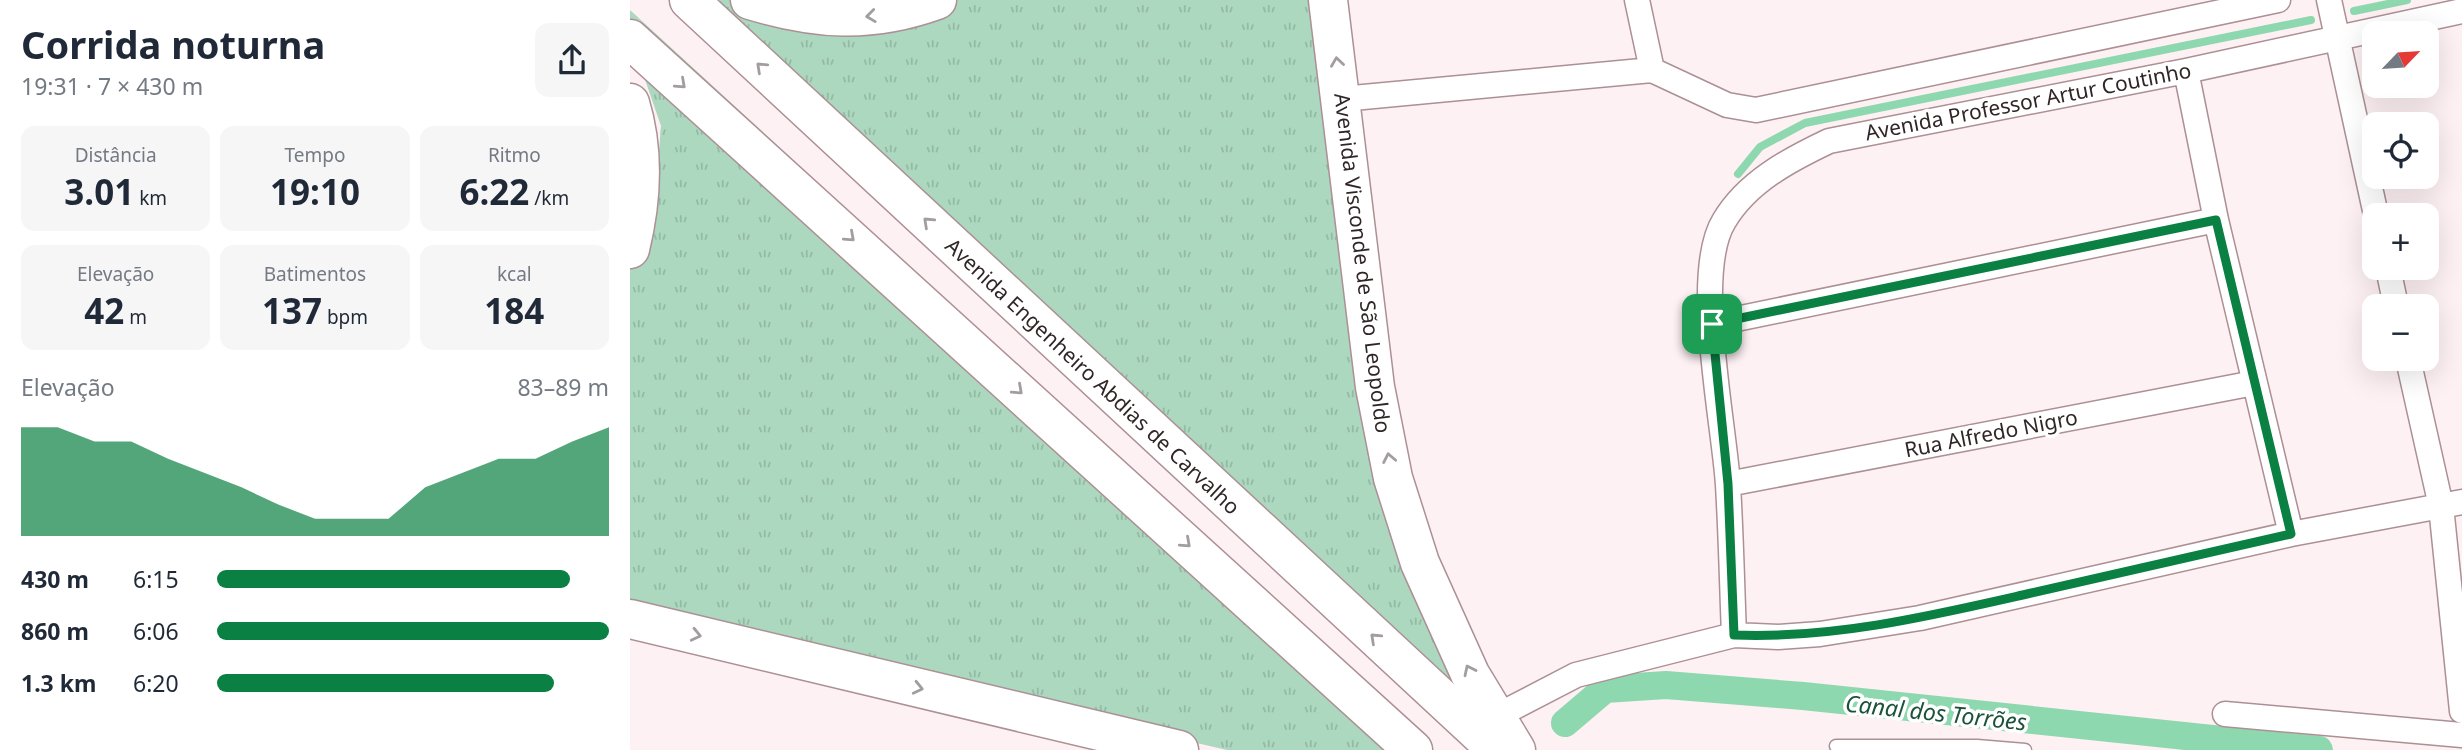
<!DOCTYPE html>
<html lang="pt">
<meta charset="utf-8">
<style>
:root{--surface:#fff;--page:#f6f6f7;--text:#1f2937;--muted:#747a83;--accent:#0b8043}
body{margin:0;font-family:"Noto Sans",sans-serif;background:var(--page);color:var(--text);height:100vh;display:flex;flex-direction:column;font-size:26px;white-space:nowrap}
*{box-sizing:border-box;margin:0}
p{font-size:23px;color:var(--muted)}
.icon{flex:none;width:38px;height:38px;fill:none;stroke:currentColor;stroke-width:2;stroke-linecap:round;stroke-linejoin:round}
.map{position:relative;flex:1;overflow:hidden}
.side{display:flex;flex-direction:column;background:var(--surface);width:630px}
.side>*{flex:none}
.needle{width:46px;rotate:65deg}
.controls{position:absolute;left:1732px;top:21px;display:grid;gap:14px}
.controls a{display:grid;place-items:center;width:77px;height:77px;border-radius:14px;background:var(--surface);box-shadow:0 7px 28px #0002;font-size:35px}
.pin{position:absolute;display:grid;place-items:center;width:60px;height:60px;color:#fff;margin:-30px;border-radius:14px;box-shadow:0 4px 10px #0006}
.round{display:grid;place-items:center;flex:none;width:74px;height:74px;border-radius:14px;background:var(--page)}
.summary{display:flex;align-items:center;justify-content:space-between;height:119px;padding:0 21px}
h1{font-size:38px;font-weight:700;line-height:52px}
.metrics{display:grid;grid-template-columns:repeat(3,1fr);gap:10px;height:119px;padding:7px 21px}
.metrics div{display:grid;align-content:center;border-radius:14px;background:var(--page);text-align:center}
.metrics b{font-size:35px;font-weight:700}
.metrics small{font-size:19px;font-weight:400}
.metrics p{font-size:19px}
.chart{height:196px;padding:14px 21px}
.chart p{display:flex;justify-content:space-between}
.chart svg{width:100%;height:126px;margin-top:7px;fill:var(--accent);opacity:.7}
ul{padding:0 21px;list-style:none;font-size:23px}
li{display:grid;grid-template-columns:112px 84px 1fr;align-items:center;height:52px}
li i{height:18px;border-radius:9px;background:var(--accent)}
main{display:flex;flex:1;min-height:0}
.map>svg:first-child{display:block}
.grass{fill:url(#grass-tufts)}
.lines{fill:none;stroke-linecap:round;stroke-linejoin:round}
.stream{stroke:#8ed8b0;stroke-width:8}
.canal{stroke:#8ed8b0;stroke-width:28}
.service-casing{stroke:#ac9094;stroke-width:15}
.minor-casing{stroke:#ac9094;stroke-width:27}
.primary-casing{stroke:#ac9094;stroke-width:41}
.trunk-casing{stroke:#ac9094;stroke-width:41}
.service{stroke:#fff;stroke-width:12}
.minor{stroke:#fff;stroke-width:24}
.primary{stroke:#fff;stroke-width:38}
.trunk{stroke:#fff;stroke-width:38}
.oneway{stroke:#a29d9e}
.route-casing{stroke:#fff;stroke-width:14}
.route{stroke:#0b8043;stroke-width:9}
.labels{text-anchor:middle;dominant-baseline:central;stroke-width:7;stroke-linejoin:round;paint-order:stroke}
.street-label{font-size:21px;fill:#312627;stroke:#fff}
.water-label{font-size:23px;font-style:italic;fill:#1b5339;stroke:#fff}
</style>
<main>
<section class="side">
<div class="summary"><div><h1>Corrida noturna</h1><p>19:31 · 7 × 430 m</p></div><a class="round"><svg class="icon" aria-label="share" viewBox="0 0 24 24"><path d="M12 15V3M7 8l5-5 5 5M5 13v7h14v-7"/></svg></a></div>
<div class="metrics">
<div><p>Distância</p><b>3.01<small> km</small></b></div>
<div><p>Tempo</p><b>19:10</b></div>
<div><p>Ritmo</p><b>6:22<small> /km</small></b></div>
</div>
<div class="metrics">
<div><p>Elevação</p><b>42<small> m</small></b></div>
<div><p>Batimentos</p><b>137<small> bpm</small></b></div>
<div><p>kcal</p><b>184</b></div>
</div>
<div class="chart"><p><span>Elevação</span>83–89 m</p>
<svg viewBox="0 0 160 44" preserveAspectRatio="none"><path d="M0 44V6L10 6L20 11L30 11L40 17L50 22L60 27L70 33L80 38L90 38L100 38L110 27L120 22L130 17L140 17L150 11L160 6V44z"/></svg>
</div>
<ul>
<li><b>430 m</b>6:15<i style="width:90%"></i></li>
<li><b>860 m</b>6:06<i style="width:100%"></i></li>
<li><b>1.3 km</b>6:20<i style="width:86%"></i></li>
</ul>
</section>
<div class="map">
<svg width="1832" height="750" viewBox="0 0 1832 750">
<defs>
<pattern id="grass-tufts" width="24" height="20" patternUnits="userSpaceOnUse" patternTransform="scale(1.75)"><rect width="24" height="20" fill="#abd8bf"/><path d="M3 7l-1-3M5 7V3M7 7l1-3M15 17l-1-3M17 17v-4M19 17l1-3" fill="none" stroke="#94b9a4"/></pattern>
</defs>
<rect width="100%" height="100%" fill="#fef1f3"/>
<path class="grass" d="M90,0h595l57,388 141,362 -796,-733z
M0,10l403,370 380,370h-186l-597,-138v-360l24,-39 7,-87 -31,-90z"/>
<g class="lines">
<path class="stream" d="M1724,11l53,-11
M1108,174l22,-27 45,-24 506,-103
M995,685l2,-2"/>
<path class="canal" d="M935,723l40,-34 61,-4 137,11 516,54"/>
<g class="service-casing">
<path id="service" d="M1206,746h141l48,4"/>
</g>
<g class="minor-casing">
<path id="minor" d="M1007,0l15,70
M1699,0l47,215
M1022,70l75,35 29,5 522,-110
M1556,71l30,149 75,314
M712,99l310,-29
M1758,268l8,38
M1082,324l504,-104
M1778,359l33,147 21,205
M1098,484l526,-101
M1104,635c-2,-50 -3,-100 -6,-150 -4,-63 -36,-212 -4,-264 23,-39 65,-61 105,-80l357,-70 276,-60
M1595,714l237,21
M865,717l81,-42 158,-40 44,2 42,-3 100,-16 371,-84 171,-32"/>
</g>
<g class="primary-casing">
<path id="primary" d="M698,0l47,387 18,91 27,85 50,111 46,76
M0,619l549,131"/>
</g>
<g class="trunk-casing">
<path id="trunk" d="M59,0l808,750
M120,0c66,20 121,24 187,0
M0,39l783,711
M0,103c15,49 12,97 0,146"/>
</g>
<use href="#service" class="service"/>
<use href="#minor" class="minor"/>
<use href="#primary" class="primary"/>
<use href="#trunk" class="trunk"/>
</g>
<defs><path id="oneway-chevron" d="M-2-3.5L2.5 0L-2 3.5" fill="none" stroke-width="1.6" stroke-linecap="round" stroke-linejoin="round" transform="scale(1.75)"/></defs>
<g class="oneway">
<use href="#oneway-chevron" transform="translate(241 16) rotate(173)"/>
<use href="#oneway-chevron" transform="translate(707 62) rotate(-98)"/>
<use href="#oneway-chevron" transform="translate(131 67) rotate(-137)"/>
<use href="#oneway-chevron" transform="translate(51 84) rotate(42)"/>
<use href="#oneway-chevron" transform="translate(298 222) rotate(-137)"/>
<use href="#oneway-chevron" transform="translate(220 237) rotate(42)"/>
<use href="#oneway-chevron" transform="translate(388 390) rotate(42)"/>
<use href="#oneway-chevron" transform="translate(759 458) rotate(-101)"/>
<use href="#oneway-chevron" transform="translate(556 543) rotate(42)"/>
<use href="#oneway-chevron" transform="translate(66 635) rotate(13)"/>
<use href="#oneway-chevron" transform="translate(745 638) rotate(-137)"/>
<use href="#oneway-chevron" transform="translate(839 670) rotate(-116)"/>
<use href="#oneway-chevron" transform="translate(288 688) rotate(13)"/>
</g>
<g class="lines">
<g class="route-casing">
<path id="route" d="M1586,220l75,314c-88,20 -176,40 -264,60 -97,22 -194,45 -293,41l-6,-151 -16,-160z"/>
</g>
<use href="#route" class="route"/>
</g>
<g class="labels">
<g class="street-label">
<text transform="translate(1398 101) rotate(-11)">Avenida Professor Artur Coutinho</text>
<text transform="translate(733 263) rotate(83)">Avenida Visconde de São Leopoldo</text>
<text transform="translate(463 376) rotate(43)">Avenida Engenheiro Abdias de Carvalho</text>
<text transform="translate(1361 433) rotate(-11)">Rua Alfredo Nigro</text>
</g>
<g class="water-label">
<text transform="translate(1306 712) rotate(6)">Canal dos Torrões</text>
</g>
</g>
</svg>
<div class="controls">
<a><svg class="needle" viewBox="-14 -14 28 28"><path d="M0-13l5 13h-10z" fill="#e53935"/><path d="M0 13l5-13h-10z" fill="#747a83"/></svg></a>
<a><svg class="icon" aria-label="locate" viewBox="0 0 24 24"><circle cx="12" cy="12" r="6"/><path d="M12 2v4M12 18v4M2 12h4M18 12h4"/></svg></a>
<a>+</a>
<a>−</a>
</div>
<div class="pin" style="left:1082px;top:324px;background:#1e9e55"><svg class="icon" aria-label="arrive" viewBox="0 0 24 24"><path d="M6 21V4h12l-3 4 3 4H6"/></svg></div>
</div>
</main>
